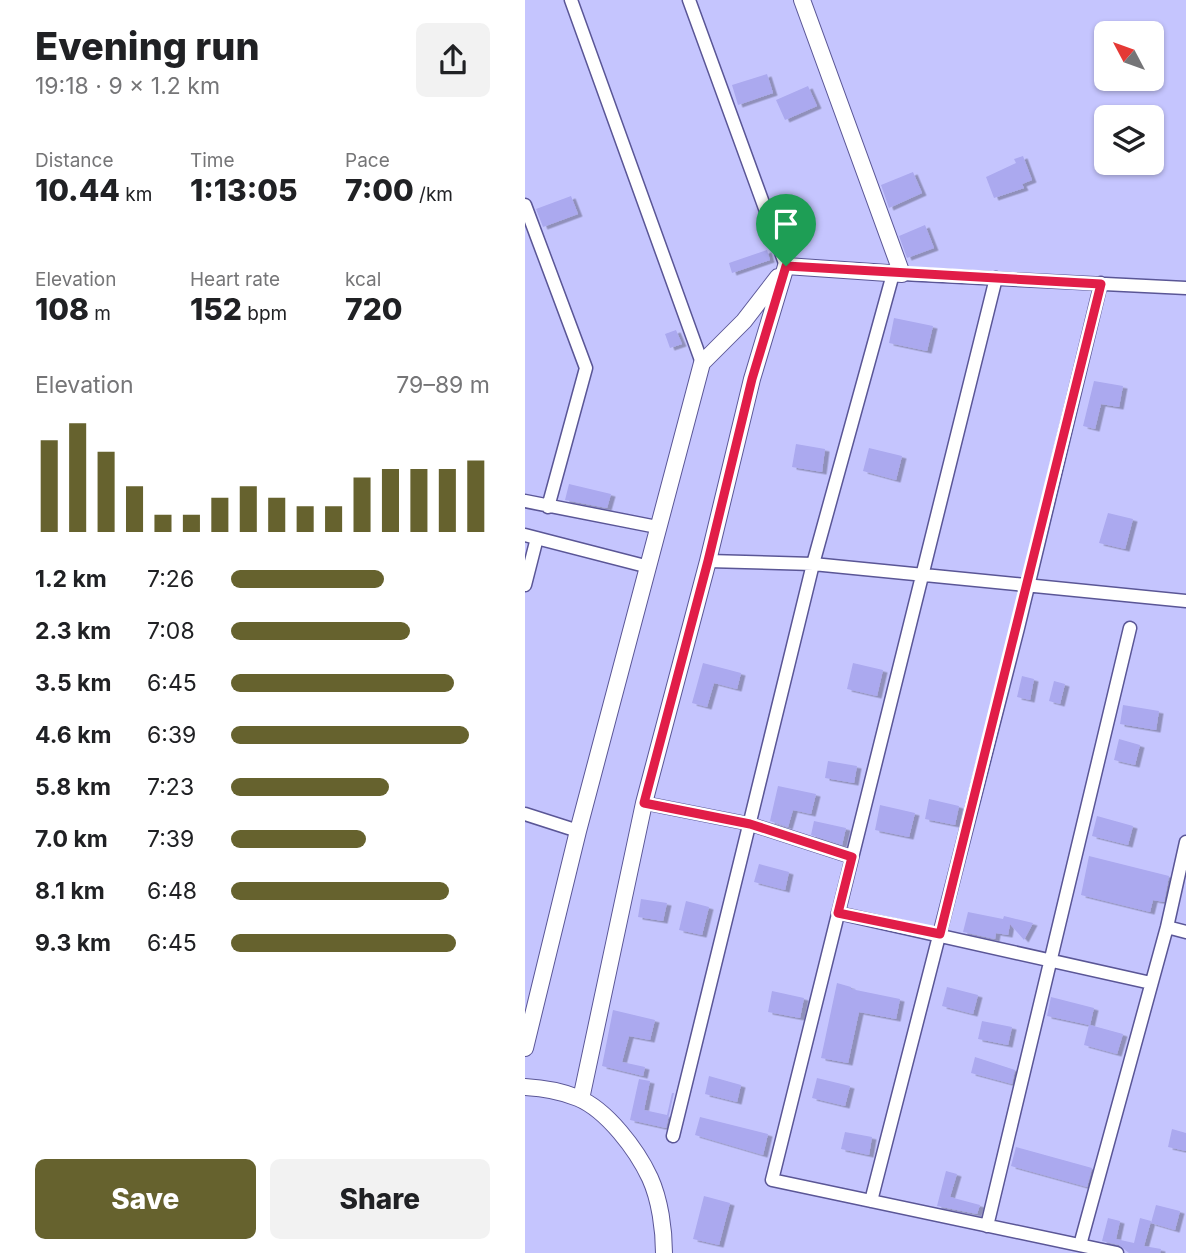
<!DOCTYPE html>
<meta charset="utf-8">
<style>
:root{--surface:#fff;--page:#f2f2f2;--text:#202124;--muted:#757577;--accent:#66622e}
body{margin:0;font-family:Inter,sans-serif;background:var(--page);color:var(--text);height:100vh;display:flex;flex-direction:column;font-size:26px;white-space:nowrap}
*{box-sizing:border-box;margin:0}
p{font-size:23px;color:var(--muted)}
.icon{flex:none;width:38px;height:38px;fill:none;stroke:currentColor;stroke-width:2;stroke-linecap:round;stroke-linejoin:round}
.map{position:relative;flex:1;overflow:hidden}
.sheet{display:flex;flex-direction:column;background:var(--surface);width:525px}
.sheet>*{flex:none}
.needle{width:46px;rotate:311deg}
.tools{position:absolute;left:569px;top:21px;display:grid;gap:14px}
.tools a{display:grid;place-items:center;width:70px;height:70px;border-radius:10px;background:var(--surface);box-shadow:0 2px 5px #0004;font-size:35px}
.pin{position:absolute;display:grid;place-items:center;width:60px;height:60px;color:#fff;margin:-72px -30px;border-radius:50% 50% 50% 0;rotate:-45deg;box-shadow:0 0 7px #0007}
.pin .icon{rotate:45deg}
.round{display:grid;place-items:center;flex:none;width:74px;height:74px;border-radius:10px;background:var(--page)}
.summary{display:flex;align-items:center;justify-content:space-between;height:119px;padding:0 35px}
h1{font-size:38px;font-weight:800;line-height:52px}
.figures{display:grid;grid-template-columns:repeat(3,1fr);gap:10px;height:119px;padding:7px 35px}
.figures div{display:grid;align-content:center}
.figures b{font-size:30px;font-weight:800}
.figures small{font-size:19px;font-weight:400}
.figures p{font-size:19px}
.chart{height:196px;padding:14px 35px}
.chart p{display:flex;justify-content:space-between}
.chart svg{width:100%;height:126px;margin-top:7px;stroke:var(--accent);stroke-width:6}
.action{display:flex;gap:14px;margin-top:auto;padding:14px 35px}
.action a{flex:1;height:80px;border-radius:10px;background:var(--accent);color:#fff;font-size:28px;font-weight:800;line-height:80px;text-align:center}
.action a+a{background:var(--page);color:var(--text)}
ul{padding:0 35px;list-style:none;font-size:23px}
li{display:grid;grid-template-columns:112px 84px 1fr;align-items:center;height:52px}
li i{height:18px;border-radius:9px;background:var(--accent)}
main{display:flex;flex:1;min-height:0}
.map>svg:first-child{display:block}
.building{fill:#aba9ef;filter:url(#shadow)}
.lines{fill:none;stroke-linecap:round;stroke-linejoin:round}
.minor-casing{stroke:#5a5696;stroke-width:15}
.tertiary-casing{stroke:#5a5696;stroke-width:18}
.minor{stroke:#fff;stroke-width:12}
.tertiary{stroke:#fff;stroke-width:16}
.route-casing{stroke:#fff;stroke-width:14}
.route{stroke:#e11d48;stroke-width:9}
</style>
<main>
<section class="sheet">
<div class="summary"><div><h1>Evening run</h1><p>19:18 · 9 × 1.2 km</p></div><a class="round"><svg class="icon" aria-label="share" viewBox="0 0 24 24"><path d="M12 15V3M7 8l5-5 5 5M5 13v7h14v-7"/></svg></a></div>
<div class="figures">
<div><p>Distance</p><b>10.44<small> km</small></b></div>
<div><p>Time</p><b>1:13:05</b></div>
<div><p>Pace</p><b>7:00<small> /km</small></b></div>
</div>
<div class="figures">
<div><p>Elevation</p><b>108<small> m</small></b></div>
<div><p>Heart rate</p><b>152<small> bpm</small></b></div>
<div><p>kcal</p><b>720</b></div>
</div>
<div class="chart"><p><span>Elevation</span>79–89 m</p>
<svg viewBox="0 0 160 44" preserveAspectRatio="none"><path d="M5 44V12M15 44V6M25 44V16M35 44V28M45 44V38M55 44V38M65 44V32M75 44V28M85 44V32M95 44V35M105 44V35M115 44V25M125 44V22M135 44V22M145 44V22M155 44V19"/></svg>
</div>
<ul>
<li><b>1.2 km</b>7:26<i style="width:59%"></i></li>
<li><b>2.3 km</b>7:08<i style="width:69%"></i></li>
<li><b>3.5 km</b>6:45<i style="width:86%"></i></li>
<li><b>4.6 km</b>6:39<i style="width:92%"></i></li>
<li><b>5.8 km</b>7:23<i style="width:61%"></i></li>
<li><b>7.0 km</b>7:39<i style="width:52%"></i></li>
<li><b>8.1 km</b>6:48<i style="width:84%"></i></li>
<li><b>9.3 km</b>6:45<i style="width:87%"></i></li>
</ul>
<div class="action"><a>Save</a><a>Share</a></div>
</section>
<div class="map">
<svg width="661" height="1253" viewBox="0 0 661 1253">
<defs>
<filter id="shadow"><feDropShadow dx="4.5" dy="2.5" stdDeviation="0" flood-color="#0004"/></filter>
</defs>
<rect width="100%" height="100%" fill="#c5c5fe"/>
<path class="building" d="M242,74l6,19 -35,12 -6,-20z
M283,86l9,20 -32,14 -9,-20z
M498,156l9,24 -10,4 2,4 -30,10 -8,-21 30,-14 -2,-4z
M388,172l9,21 -33,15 -8,-23z
M46,196l7,18 -35,13 -7,-18z
M400,225l9,23 -27,10 -8,-22z
M242,250l3,10 -38,13 -3,-10z
M369,318l39,8 -6,25 -38,-8z
M151,330l6,14 -12,4 -5,-14z
M569,381l29,5 -4,21 -18,-3 -6,25 -12,-3z
M271,444l29,5 -3,23 -30,-5z
M344,448l33,8 -6,24 -33,-9z
M44,484l42,10 -4,14 -42,-8z
M583,513l25,6 -8,30 -26,-6z
M178,663l38,10 -4,16 -23,-6 -7,24 -15,-4z
M328,663l30,7 -6,26 -30,-7z
M497,676l12,3 -4,21 -13,-3z
M529,681l11,3 -5,20 -11,-3z
M598,705l36,6 -3,19 -36,-6z
M594,739l21,6 -5,20 -21,-5z
M303,761l29,5 -3,17 -29,-5z
M253,786l38,8 -5,20 -18,-4 -5,17 -18,-6z
M404,799l30,7 -4,19 -30,-6z
M355,805l35,8 -6,24 -34,-7z
M572,816l36,10 -5,19 -36,-9z
M289,821l32,7 -4,17 -31,-10z
M564,856l80,20 -5,26 -11,-2 -3,12 -69,-17z
M234,864l30,8 -4,18 -31,-8z
M116,899l26,4 -4,18 -25,-4z
M161,901l23,6 -7,28 -23,-5z
M443,912l35,7 1,-3 29,7 -9,17 -14,-16 -2,11 -12,-2 -1,6 -32,-7z
M312,983l14,4v2l49,10 -4,20 -37,-7 -11,51 -27,-5z
M422,987l31,8 -5,19 -31,-8z
M247,991l32,7 -4,20 -32,-6z
M526,997l43,11 -4,17 33,9 -6,20 -33,-9 5,-20 -42,-9z
M88,1010l42,10 -5,20 -21,-4 -7,26 23,5 -2,9 -41,-10z
M457,1021l30,6 -4,18 -30,-6z
M450,1057l40,13 -3,14 -41,-11z
M184,1076l32,9 -4,17 -32,-8z
M292,1078l33,8 -5,20 -33,-8z
M114,1079l11,2 -6,29 23,5 5,-22h2l-8,35 -36,-8z
M175,1117l68,17 -5,21 -68,-20z
M647,1129l14,4v18l-18,-4z
M320,1132l27,5 -3,18 -28,-6z
M491,1147l76,21 -5,19 -76,-21z
M421,1171l11,3 -7,23 30,8 -3,9 -40,-8z
M179,1196l26,7 -11,42 -26,-6z
M631,1205l24,6 -5,19 -24,-7z
M583,1218l12,3 -4,18 18,4 6,-25 11,3 -7,25 17,3 -1,4h-31l-10,-8 -17,-4z"/>
<g class="lines">
<g class="minor-casing">
<path id="minor" d="M46,0l131,363
M164,0l97,266
M0,205l61,163 -38,139
M377,274l284,14
M471,278l-224,902 345,73
M0,501l132,26
M0,535l124,32
M183,561l105,3 373,37
M0,585l12,-47
M119,803l106,21 102,33
M0,814l53,17
M313,913l313,70
M642,927l19,5
M148,1136l140,-572 80,-290
M346,1201l147,-573 83,-345
M462,1226l143,-598
M555,1245l87,-318 19,-85"/>
</g>
<g class="tertiary-casing">
<path id="tertiary" d="M261,266l116,8 -100,-274
M0,1048l53,-217 124,-468 42,-42 34,-44
M0,1087c18,1 36,4 53,11 29,12 59,52 72,80 10,22 14,52 14,75
M56,1099l63,-296 64,-242 44,-182 34,-113"/>
</g>
<use href="#minor" class="minor"/>
<use href="#tertiary" class="tertiary"/>
</g>
<g class="lines">
<g class="route-casing">
<path id="route" d="M261,266l315,18 -161,650 -102,-21 14,-56 -102,-33 -106,-21 64,-242 44,-182z"/>
</g>
<use href="#route" class="route"/>
</g>
</svg>
<div class="tools">
<a><svg class="needle" viewBox="-14 -14 28 28"><path d="M0-13l5 13h-10z" fill="#e53935"/><path d="M0 13l5-13h-10z" fill="#757577"/></svg></a>
<a><svg class="icon" aria-label="layers" viewBox="0 0 24 24"><path d="M12 4l9 5-9 5-9-5zM3 14l9 5 9-5"/></svg></a>
</div>
<div class="pin" style="left:261px;top:266px;background:#1e9e55"><svg class="icon" aria-label="arrive" viewBox="0 0 24 24"><path d="M6 21V4h12l-3 4 3 4H6"/></svg></div>
</div>
</main>
